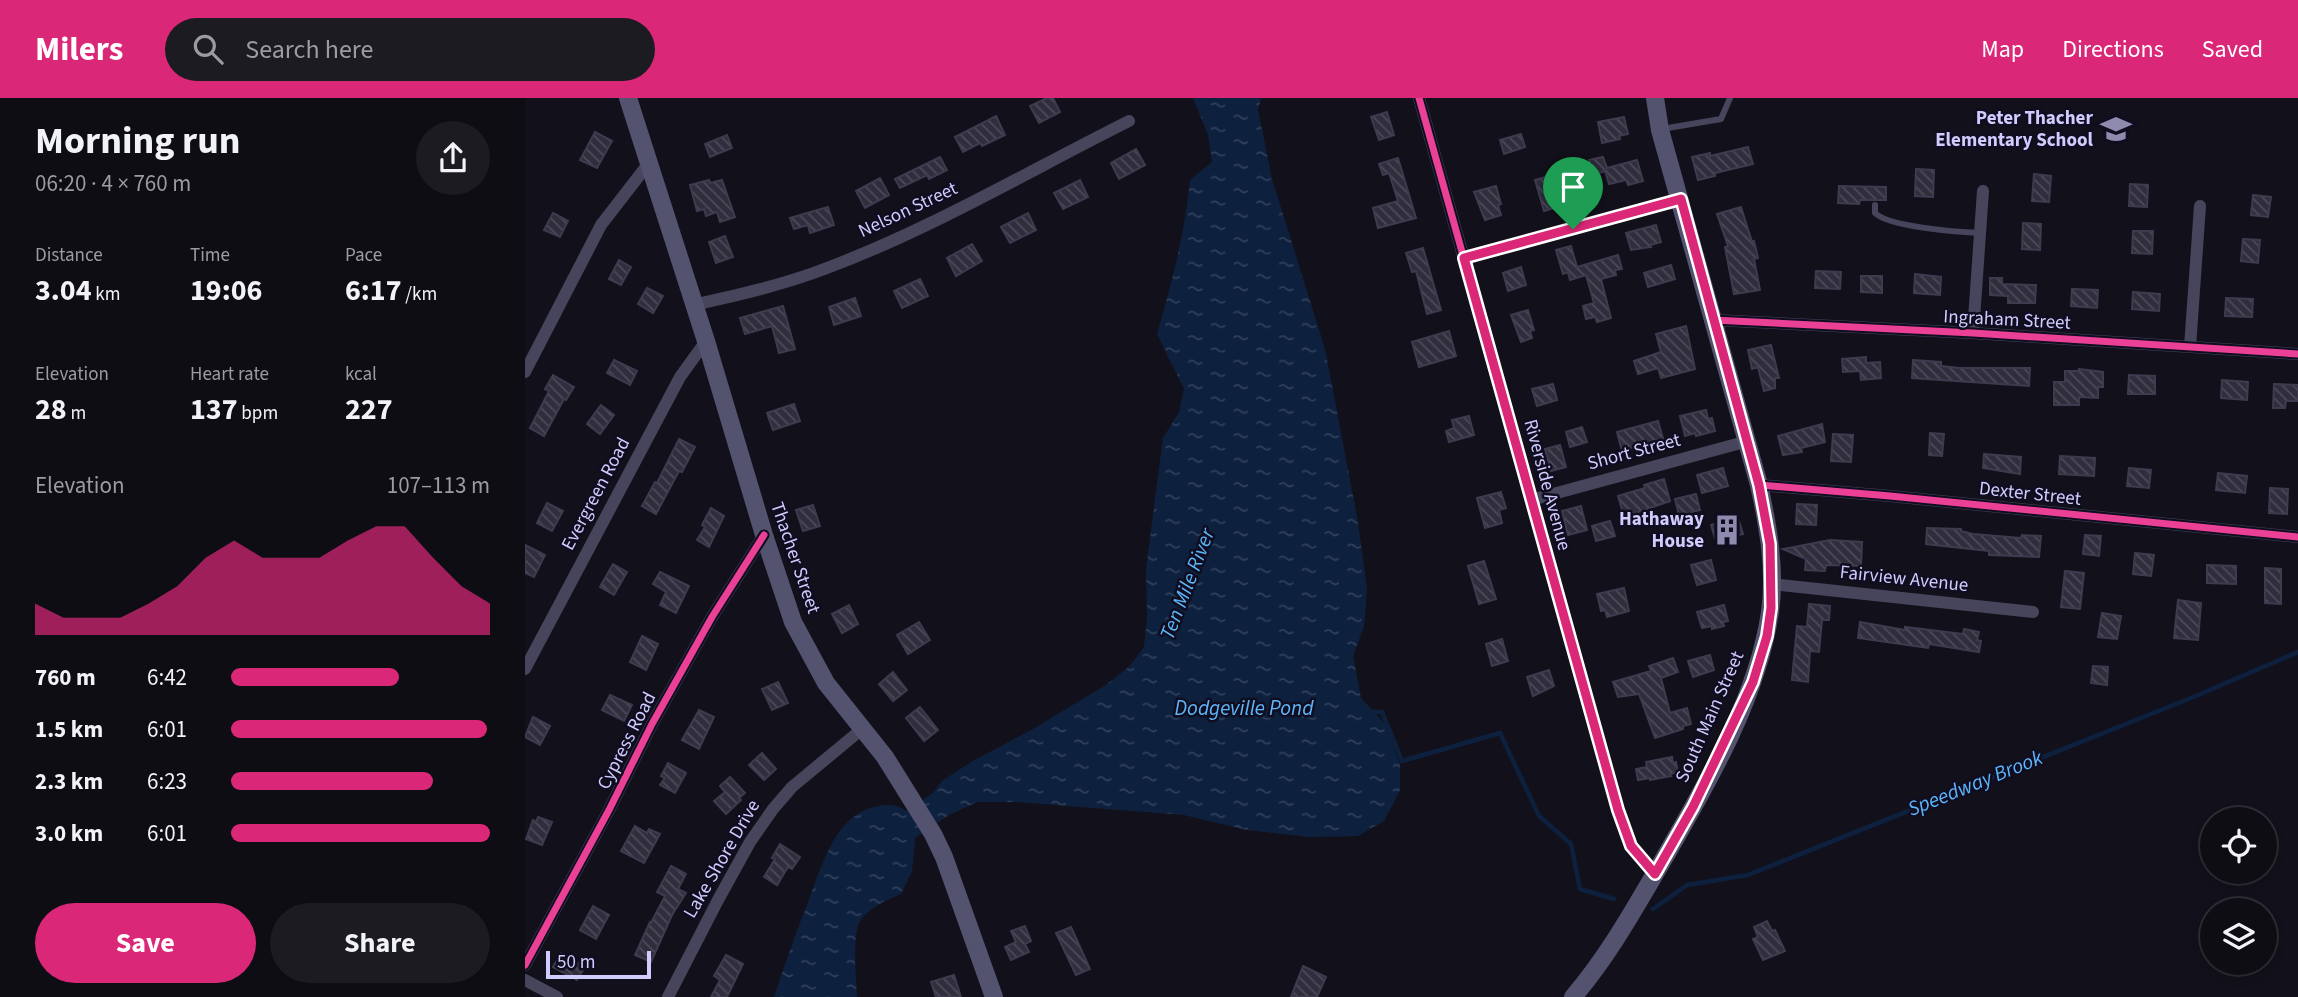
<!DOCTYPE html>
<meta charset="utf-8">
<style>
:root{--surface:#0e0d14;--page:#1c1b22;--text:#f1f3f6;--muted:#9b9ca0;--line:#2e2d34;--accent:#db2777}
body{margin:0;font-family:"Source Sans 3",sans-serif;background:var(--page);color:var(--text);height:100vh;display:flex;flex-direction:column;font-size:26px;white-space:nowrap}
*{box-sizing:border-box;margin:0}
p{font-size:23px;color:var(--muted)}
.icon{flex:none;width:38px;height:38px;fill:none;stroke:currentColor;stroke-width:2;stroke-linecap:round;stroke-linejoin:round}
.map{position:relative;flex:1;overflow:hidden}
.drawer{display:flex;flex-direction:column;background:var(--surface);width:525px}
.drawer>*{flex:none}
.controls{position:absolute;left:1675px;top:709px;display:grid;gap:14px}
.controls a{display:grid;place-items:center;width:77px;height:77px;border-radius:50%;background:var(--surface);box-shadow:0 4px 10px #0003,0 0 0 2px var(--line);font-size:35px}
.scale{position:absolute;left:21px;bottom:18px;width:105px;box-sizing:border-box;padding-left:7px;border:4px solid #d0ccfe;border-top:0;font-size:19px;line-height:24px;white-space:nowrap;color:#d0ccfe;-webkit-text-stroke:5px #0f0d1f;paint-order:stroke}
.pin{position:absolute;display:grid;place-items:center;width:60px;height:60px;color:#fff;margin:-72px -30px;border-radius:50% 50% 50% 0;rotate:-45deg;box-shadow:0 0 7px #0007}
.pin .icon{rotate:45deg}
.round{display:grid;place-items:center;flex:none;width:74px;height:74px;border-radius:37px;background:var(--page)}
.overview{display:flex;align-items:center;justify-content:space-between;height:119px;padding:0 35px}
h1{font-size:38px;font-weight:700;line-height:52px}
.metrics{display:grid;grid-template-columns:repeat(3,1fr);gap:10px;height:119px;padding:7px 35px}
.metrics div{display:grid;align-content:center}
.metrics b{font-size:30px;font-weight:700}
.metrics small{font-size:19px;font-weight:400}
.metrics p{font-size:19px}
.chart{height:196px;padding:14px 35px}
.chart p{display:flex;justify-content:space-between}
.chart svg{width:100%;height:126px;margin-top:7px;fill:var(--accent);opacity:.7}
.primary-button{display:flex;gap:14px;margin-top:auto;padding:14px 35px}
.primary-button a{flex:1;height:80px;border-radius:42px;background:var(--accent);color:#fff;font-size:28px;font-weight:700;line-height:80px;text-align:center}
.primary-button a+a{background:var(--page);color:var(--text)}
ul{padding:0 35px;list-style:none;font-size:23px}
li{display:grid;grid-template-columns:112px 84px 1fr;align-items:center;height:52px}
li i{height:18px;border-radius:9px;background:var(--accent)}
header{display:flex;align-items:center;gap:42px;box-sizing:border-box;height:98px;padding:0 35px;background:var(--accent);color:#fff}
header strong{font-size:33px}
nav{display:flex;gap:38px;margin-inline-start:auto;font-size:24px}
.search{width:490px;height:63px;background:var(--page);display:flex;align-items:center;gap:18px;box-sizing:border-box;padding:0 24px;border-radius:38px;color:var(--muted);font-size:26px}
main{display:flex;flex:1;min-height:0}
.map>svg:first-child{display:block}
.water{fill:url(#water-ripples)}
.lines{fill:none;stroke-linecap:round;stroke-linejoin:round}
.stream{stroke:#0d213f;stroke-width:4.5}
.building{fill:url(#building-back-hatch);stroke:#3e3b4f;stroke-width:2}
.lane{stroke:#46455c;stroke-width:6}
.street{stroke:#46455c;stroke-width:12}
.secondary{stroke:#53526f;stroke-width:18}
.cycleway-casing{stroke:#0f0d1f;stroke-width:11}
.cycleway{stroke:#ea4096;stroke-width:7}
.route-casing{stroke:#fff;stroke-width:14}
.route{stroke:#db2777;stroke-width:9}
.labels{text-anchor:middle;dominant-baseline:central;stroke-width:5;stroke-linejoin:round;paint-order:stroke}
.poi-label{font-size:19px;font-weight:bold;fill:#d0ccfe;stroke:#0f0d1f;text-anchor:end}
.street-label{font-size:19px;fill:#d0ccfe;stroke:#0f0d1f}
.water-label{font-size:21px;font-style:italic;fill:#5cb6fc;stroke:#0f0d1f}
</style>
<header>
<strong>Milers</strong>
<div class="search"><svg class="icon" aria-label="search" viewBox="0 0 24 24"><circle cx="10" cy="10" r="6"/><path d="M15 15l6 6"/></svg>Search here</div>
<nav><a>Map</a><a>Directions</a><a>Saved</a></nav>
</header>
<main>
<section class="drawer">
<div class="overview"><div><h1>Morning run</h1><p>06:20 · 4 × 760 m</p></div><a class="round"><svg class="icon" aria-label="share" viewBox="0 0 24 24"><path d="M12 15V3M7 8l5-5 5 5M5 13v7h14v-7"/></svg></a></div>
<div class="metrics">
<div><p>Distance</p><b>3.04<small> km</small></b></div>
<div><p>Time</p><b>19:06</b></div>
<div><p>Pace</p><b>6:17<small> /km</small></b></div>
</div>
<div class="metrics">
<div><p>Elevation</p><b>28<small> m</small></b></div>
<div><p>Heart rate</p><b>137<small> bpm</small></b></div>
<div><p>kcal</p><b>227</b></div>
</div>
<div class="chart"><p><span>Elevation</span>107–113 m</p>
<svg viewBox="0 0 160 44" preserveAspectRatio="none"><path d="M0 44V33L10 38L20 38L30 38L40 33L50 27L60 17L70 11L80 17L90 17L100 17L110 11L120 6L130 6L140 17L150 27L160 33V44z"/></svg>
</div>
<ul>
<li><b>760 m</b>6:42<i style="width:65%"></i></li>
<li><b>1.5 km</b>6:01<i style="width:99%"></i></li>
<li><b>2.3 km</b>6:23<i style="width:78%"></i></li>
<li><b>3.0 km</b>6:01<i style="width:100%"></i></li>
</ul>
<div class="primary-button"><a>Save</a><a>Share</a></div>
</section>
<div class="map">
<svg width="1773" height="899" viewBox="0 0 1773 899">
<defs>
<pattern id="water-ripples" width="26" height="14" patternUnits="userSpaceOnUse" patternTransform="scale(1.75)"><rect width="26" height="14" fill="#0d213f"/><path d="M2 4q2-2 4 0t4 0M15 11q2-2 4 0t4 0" fill="none" stroke="#2f405c"/></pattern>
<pattern id="building-back-hatch" width="6" height="6" patternUnits="userSpaceOnUse" patternTransform="scale(1.75)"><rect width="6" height="6" fill="#302e3d"/><path d="M-1 5l2 2M0 0l6 6M5-1l2 2" fill="none" stroke="#4d4b5a"/></pattern>
</defs>
<rect width="100%" height="100%" fill="#12111b"/>
<path class="water" d="M668,0h68l-3,12 14,69 53,170 33,173 9,68 -3,36 -11,30 8,42 24,26 15,40v26l-16,31 -26,15 -48,1 -63,-7 -63,-15 -167,-13h-40l-28,13 -34,23 -3,33 -11,23c-15,6 -31,13 -41,27 -8,12 -4,60 -3,76h-83c11,-33 22,-65 35,-97 13,-34 27,-89 71,-94 10,-2 18,-1 26,5l27,-18 9,-12 31,-20 60,-32 73,-44 24,-19 14,-19 3,-29 -1,-49 17,-131 16,-26 5,-23 -27,-55c15,-51 28,-102 33,-154l22,-18 -4,-27z"/>
<g class="lines">
<path class="stream" d="M843,614h14l20,49 98,-28 39,83 32,28 9,45 34,10
M1128,811l34,-24 61,-10 448,-179 102,-44"/>
</g>
<path class="building" d="M522,0h6l7,14 -21,11 -9,-17z
M862,14l7,23 -15,5 -8,-23z
M471,18l9,19 -23,11 -2,-3 -17,9 -8,-15z
M1099,19l4,17 -9,2 1,3 -18,4 -4,-21z
M70,34l17,9 -15,27 -17,-8z
M996,36l4,13 -21,7 -4,-14z
M202,37l5,13 -22,9 -5,-13z
M1223,49l5,17 -38,9v3l-17,4 -6,-23 18,-4v3z
M611,51l9,16 -26,14 -8,-16z
M415,59l7,13 -18,9 -2,-4 -27,13 -5,-9z
M1078,59l4,11 30,-8 6,21 -15,4 -2,-5 -17,4 -4,-13 -11,4 -5,-15z
M873,60l18,60 -38,10 -5,-20 25,-7 -9,-28 -6,2 -4,-11z
M1391,71l18,1 -1,27 -18,-1z
M1509,76l17,2 -2,26 -17,-1z
M1028,77l9,31 -18,5 -9,-31z
M355,80l9,17 -24,13 -9,-17z
M184,82l1,3 12,-3 13,37 -15,5 -3,-10 -11,4 -2,-7 -7,2 -7,-26z
M555,82l8,17 -25,12 -9,-16z
M1605,86l18,1 -1,22 -18,-1z
M971,88l5,18 -3,1 3,10 -16,5 -11,-28z
M1314,88l47,1v13h-26l-1,4 -21,-1z
M1728,97l18,2 -3,20 -17,-2z
M303,109l6,18 -24,8 -2,-8 -14,4 -4,-11z
M1216,109l11,35 2,-1 4,17 -4,1 6,31 -26,4 -9,-47 3,-1 -11,-32z
M28,115l15,8 -8,16 -16,-7z
M503,115l8,17 -26,13 -9,-16z
M1498,125l18,1 -1,26 -18,-1z
M1131,127l5,17 -11,3 1,2 -20,3 -5,-17z
M1608,133h20l-1,23 -20,-1z
M200,138l8,21 -17,6 -7,-21z
M1718,141l17,1 -2,23 -17,-2z
M447,146l10,17 -26,15 -9,-18z
M1046,148l6,21 41,-12 4,14 -7,1 1,5 -15,4 10,39 -14,4 -2,-5 -9,2 -3,-13 11,-3 -8,-28 -16,5 -2,-8 -5,2 -7,-24z
M898,150l18,62 -14,4 -11,-43 -4,1 -6,-19z
M94,162l12,7 -10,18 -12,-6z
M1146,167l4,14 -27,8 -4,-14z
M996,169l5,18 -18,6 -5,-18z
M1291,173l25,1 -1,17 -25,-1z
M1390,176l26,3 -1,18 -26,-2z
M1336,178h21v17l-21,-1z
M1465,180h12v6l34,1 -1,18h-27v-7l-18,-1z
M395,181l8,17 -26,12 -8,-17z
M122,190l16,8 -10,17 -15,-9z
M1547,191l26,1 -1,18 -26,-2z
M1608,194l27,2 -1,17 -27,-2z
M330,200l6,18 -27,9 -5,-18z
M1701,200l27,1 -1,18 -27,-1z
M258,208l12,43 -16,4 -7,-27 -27,8 -5,-16z
M1003,212l6,20 -4,1 2,7 -11,4 -10,-27z
M1161,228l9,43 -34,9 -3,-10 -20,6 -4,-13 27,-9 -5,-18z
M924,233l7,25 -37,11 -7,-25z
M1246,247l8,33h-4v10l-11,3 -6,-24 -6,2 -4,-19z
M1341,259v6l14,-1 1,16 -20,2 -1,-9 -17,1 -1,-13z
M89,262l23,11 -7,14 -23,-12z
M1388,262l28,2v4l19,2h70l-1,18 -117,-8z
M1554,271l24,3v15h-5v11l-19,-1v8h-25v-23h11v-11h14z
M28,277l21,12 -8,13 -2,-1 -20,37 -14,-8 19,-37 -4,-2z
M1604,277l26,1v18h-27z
M1697,282l26,2 -1,18 -26,-2z
M1028,286l4,16 -20,6 -5,-17z
M1749,286l24,1v16h-12l-1,7h-12z
M269,306l6,17 -27,9 -6,-17z
M76,307l13,10 -14,19 -13,-10z
M1181,312l2,9 4,-1 3,13 -19,5 -1,-3 -10,3 -5,-20z
M944,318l5,19 -25,7 -3,-11 8,-3 -2,-8z
M1133,323l6,21 -15,4v-3l-27,8 -5,-19z
M1297,326l3,18 -24,6 1,4 -19,3 -5,-19z
M1057,329l5,15 -17,5 -4,-15z
M1405,335l14,1 -2,22 -13,-1z
M1308,336l20,1 -2,27 -20,-1z
M154,341l16,8 -13,25 -3,-1 -23,43 -14,-8 13,-24 2,1z
M1035,347l6,22 -15,4 -6,-22z
M1459,356l37,3 -1,17 -37,-6z
M1535,358l35,2 -1,18 -35,-2z
M1198,370l5,18 -26,7 -5,-18z
M1604,370l22,2 -2,18 -22,-2z
M1693,375l29,3 -2,17 -29,-3z
M1139,381l6,22 -46,16 -6,-21 27,-8 -1,-3z
M1745,390l18,1 -1,25 -18,-1z
M976,394l5,16 -7,2 3,13 -17,5 -8,-30z
M1171,396l4,16 -21,5 -4,-16z
M22,405l16,8 -11,20 -15,-8z
M1272,406l20,1 -1,20 -20,-1z
M288,407l7,21 -17,5 -7,-21z
M1056,408l6,24 -19,5 -6,-24z
M186,410l13,8 -15,31 -12,-7 8,-13 -3,-2z
M1213,420l5,16 -9,2 1,4 -18,5 -6,-20z
M1085,423l5,15 -19,5 -4,-15z
M1402,430l34,1v2l12,3 48,4 1,-3 19,1 -2,21 -50,-2v-4l-63,-7z
M1560,437l16,1 -2,20 -16,-2z
M1305,442l32,2 -1,24 -35,-1 -1,6 -20,-1 1,-11 -23,-10z
M0,447l20,10 -11,22 -9,-4z
M1610,455l19,2 -3,21 -18,-2z
M1186,462l5,20 -19,5 -6,-20z
M959,463l12,38 -17,5 -11,-38z
M88,466l14,8 -13,23 -14,-8z
M1682,467l29,1v18l-29,-1z
M1740,470l16,1v35l-16,-1z
M1540,473l19,2 -4,36 -19,-2z
M135,474l29,14 -13,27 -16,-8 6,-13 -13,-8z
M1099,490l5,23 -22,6 -2,-7 -4,1 -4,-17z
M1653,502l23,3 -3,37 -24,-2z
M1284,506l21,2 -1,14h-7l-3,32 -9,-1 -2,31 -16,-2 5,-54 10,1z
M324,507l9,19 -16,9 -10,-19z
M1199,507l4,16 -5,1 1,4 -12,3v-3l-10,2 -5,-16z
M1577,515l19,3 -4,23 -19,-2z
M394,524l11,18 -22,14 -11,-19z
M1335,524l45,8v-3l58,7 1,-5 15,3 -2,8 4,1 -2,11 -50,-8 -1,4 -70,-10z
M117,538l16,8 -12,26 -16,-8z
M977,541l6,22 -16,5 -6,-22z
M1185,557l4,15 -21,7 -5,-16z
M1148,560l5,14 -17,6 9,35 17,-5 4,16 -8,2v3l-28,9 -16,-44 -21,3 -5,-15 38,-11 -2,-5z
M1568,568l15,1 -1,18 -16,-2z
M1024,572l5,16 -21,10 -6,-19z
M368,574l14,18 -14,11 -14,-17z
M253,584l10,21 -16,7 -10,-21z
M85,597l22,10 -8,16 -22,-11z
M395,609l18,23 -14,11 -18,-23z
M174,612l15,7 -15,32 -17,-9z
M8,619l17,9 -10,19 -15,-8z
M237,655l14,16 -12,11 -15,-15z
M1147,659l1,6 3,-1 2,10 -8,2 1,2 -21,4v-2l-12,2 -2,-11 11,-2 -1,-5z
M143,665l18,10 -11,20 -15,-8 5,-7 -4,-2z
M205,679l15,16 -6,5 2,2 -15,14 -12,-13 11,-9 -5,-6z
M13,719l14,5 -10,23 -16,-6 7,-19 3,2z
M110,728l12,7 2,-4 11,5 -16,29 -23,-12z
M255,746l20,13 -8,12 -4,-2 -11,18 -13,-8 11,-18 -3,-1z
M146,768l15,8 -8,15 8,4 -14,22 -21,47 -16,-7 15,-33 1,1 14,-27 -8,-4z
M68,808l16,9 -13,24 -16,-9z
M1242,823l5,10 3,-1 10,21 -22,9 -10,-21 5,-2 -4,-10z
M500,828l6,15 -6,3 4,8 -18,8 -6,-13 11,-5 -5,-11z
M546,829l19,42 -14,6 -20,-42z
M36,855l24,14 -8,13 -24,-13z
M201,857l17,9 -16,33h-16l9,-17 -6,-4z
M778,868l23,11 -9,20h-26z
M429,877l7,22h-25l-5,-15z"/>
<g class="lines">
<path class="lane" d="M1137,31l59,-10 9,-21
M1350,107v8c14,14 83,19 105,20"/>
<path class="street" d="M894,0l199,712 13,36 24,28
M939,160l217,-59
M168,207c45,-10 90,-20 134,-37 104,-39 202,-97 302,-147
M1188,222l260,13 325,21
M1448,235l10,-142
M1665,249l10,-141
M0,274l76,-147 48,-62
M1234,387l131,11 408,41
M1006,402l217,-59
M1246,486l262,28
M0,571l155,-292 26,-36
M0,867l84,-155 43,-86 60,-107 52,-82
M0,882l32,17
M143,899l50,-97 32,-58 23,-33 19,-22 70,-58"/>
<path class="secondary" d="M103,0l78,243 58,194 29,87 33,61 59,74 48,77 11,23 50,140
M1048,899c37,-43 64,-93 93,-142 42,-73 92,-159 104,-243 6,-42 -2,-86 -11,-127l-99,-355 -5,-32"/>
<g class="cycleway-casing">
<path id="cycleway" d="M894,0l199,712 13,36 24,28
M1188,222l260,13 325,21
M1234,387l131,11 408,41
M0,867l84,-155 43,-86 60,-107 52,-82"/>
</g>
<use href="#cycleway" class="cycleway"/>
</g>
<g class="lines">
<g class="route-casing">
<path id="route" d="M1156,101l78,286 11,59 1,64 -4,28 -14,46 -60,125 -38,67 -24,-28 -13,-36 -154,-552z"/>
</g>
<use href="#route" class="route"/>
</g>
<defs>
<g id="school-bare" transform="scale(2.415)"><path d="M0-5L7-2L0 1L-7-2ZM-4 1L0 2.5L4 1V4Q0 6-4 4Z" fill="#8e8baf" stroke="#0f0d1f" stroke-width="2.5" paint-order="stroke"/></g>
<g id="building-bare" transform="scale(2.415)"><path d="M-4-6H4V6H1V3H-1V6H-4ZM-2.5-4.3h1.7v1.8h-1.7ZM.8-4.3h1.7v1.8H.8ZM-2.5-1h1.7V.8h-1.7ZM.8-1h1.7V.8H.8Z" fill="#8e8baf" stroke="#0f0d1f" stroke-width="2.5" paint-order="stroke"/></g>
</defs>
<g fill-rule="evenodd">
<use href="#school-bare" x="1591" y="31"/>
<use href="#building-bare" x="1202" y="432"/>
</g>
<g class="labels">
<g class="poi-label">
<text x="1568" y="20">Peter Thacher<tspan x="1568" dy="22">Elementary School</tspan></text>
<text x="1179" y="421">Hathaway<tspan x="1179" dy="22">House</tspan></text>
</g>
<g class="street-label">
<text transform="translate(383 112) rotate(-25)">Nelson Street</text>
<text transform="translate(1482 222) rotate(3)">Ingraham Street</text>
<text transform="translate(1109 354) rotate(-15)">Short Street</text>
<text transform="translate(1022 387) rotate(75)">Riverside Avenue</text>
<text transform="translate(71 396) rotate(-62)">Evergreen Road</text>
<text transform="translate(1505 396) rotate(6)">Dexter Street</text>
<text transform="translate(270 460) rotate(71)">Thacher Street</text>
<text transform="translate(1379 481) rotate(6)">Fairview Avenue</text>
<text transform="translate(1185 619) rotate(-66)">South Main Street</text>
<text transform="translate(102 643) rotate(-63)">Cypress Road</text>
<text transform="translate(197 761) rotate(-60)">Lake Shore Drive</text>
</g>
<g class="water-label">
<text transform="translate(662 486) rotate(-69)">Ten Mile River</text>
<text x="719" y="610">Dodgeville Pond</text>
<text transform="translate(1450 685) rotate(-22)">Speedway Brook</text>
</g>
</g>
</svg>
<div class="controls">
<a><svg class="icon" aria-label="locate" viewBox="0 0 24 24"><circle cx="12" cy="12" r="6"/><path d="M12 2v4M12 18v4M2 12h4M18 12h4"/></svg></a>
<a><svg class="icon" aria-label="layers" viewBox="0 0 24 24"><path d="M12 4l9 5-9 5-9-5zM3 14l9 5 9-5"/></svg></a>
</div>
<div class="scale">50 m</div>
<div class="pin" style="left:1048px;top:131px;background:#1e9e55"><svg class="icon" aria-label="arrive" viewBox="0 0 24 24"><path d="M6 21V4h12l-3 4 3 4H6"/></svg></div>
</div>
</main>
